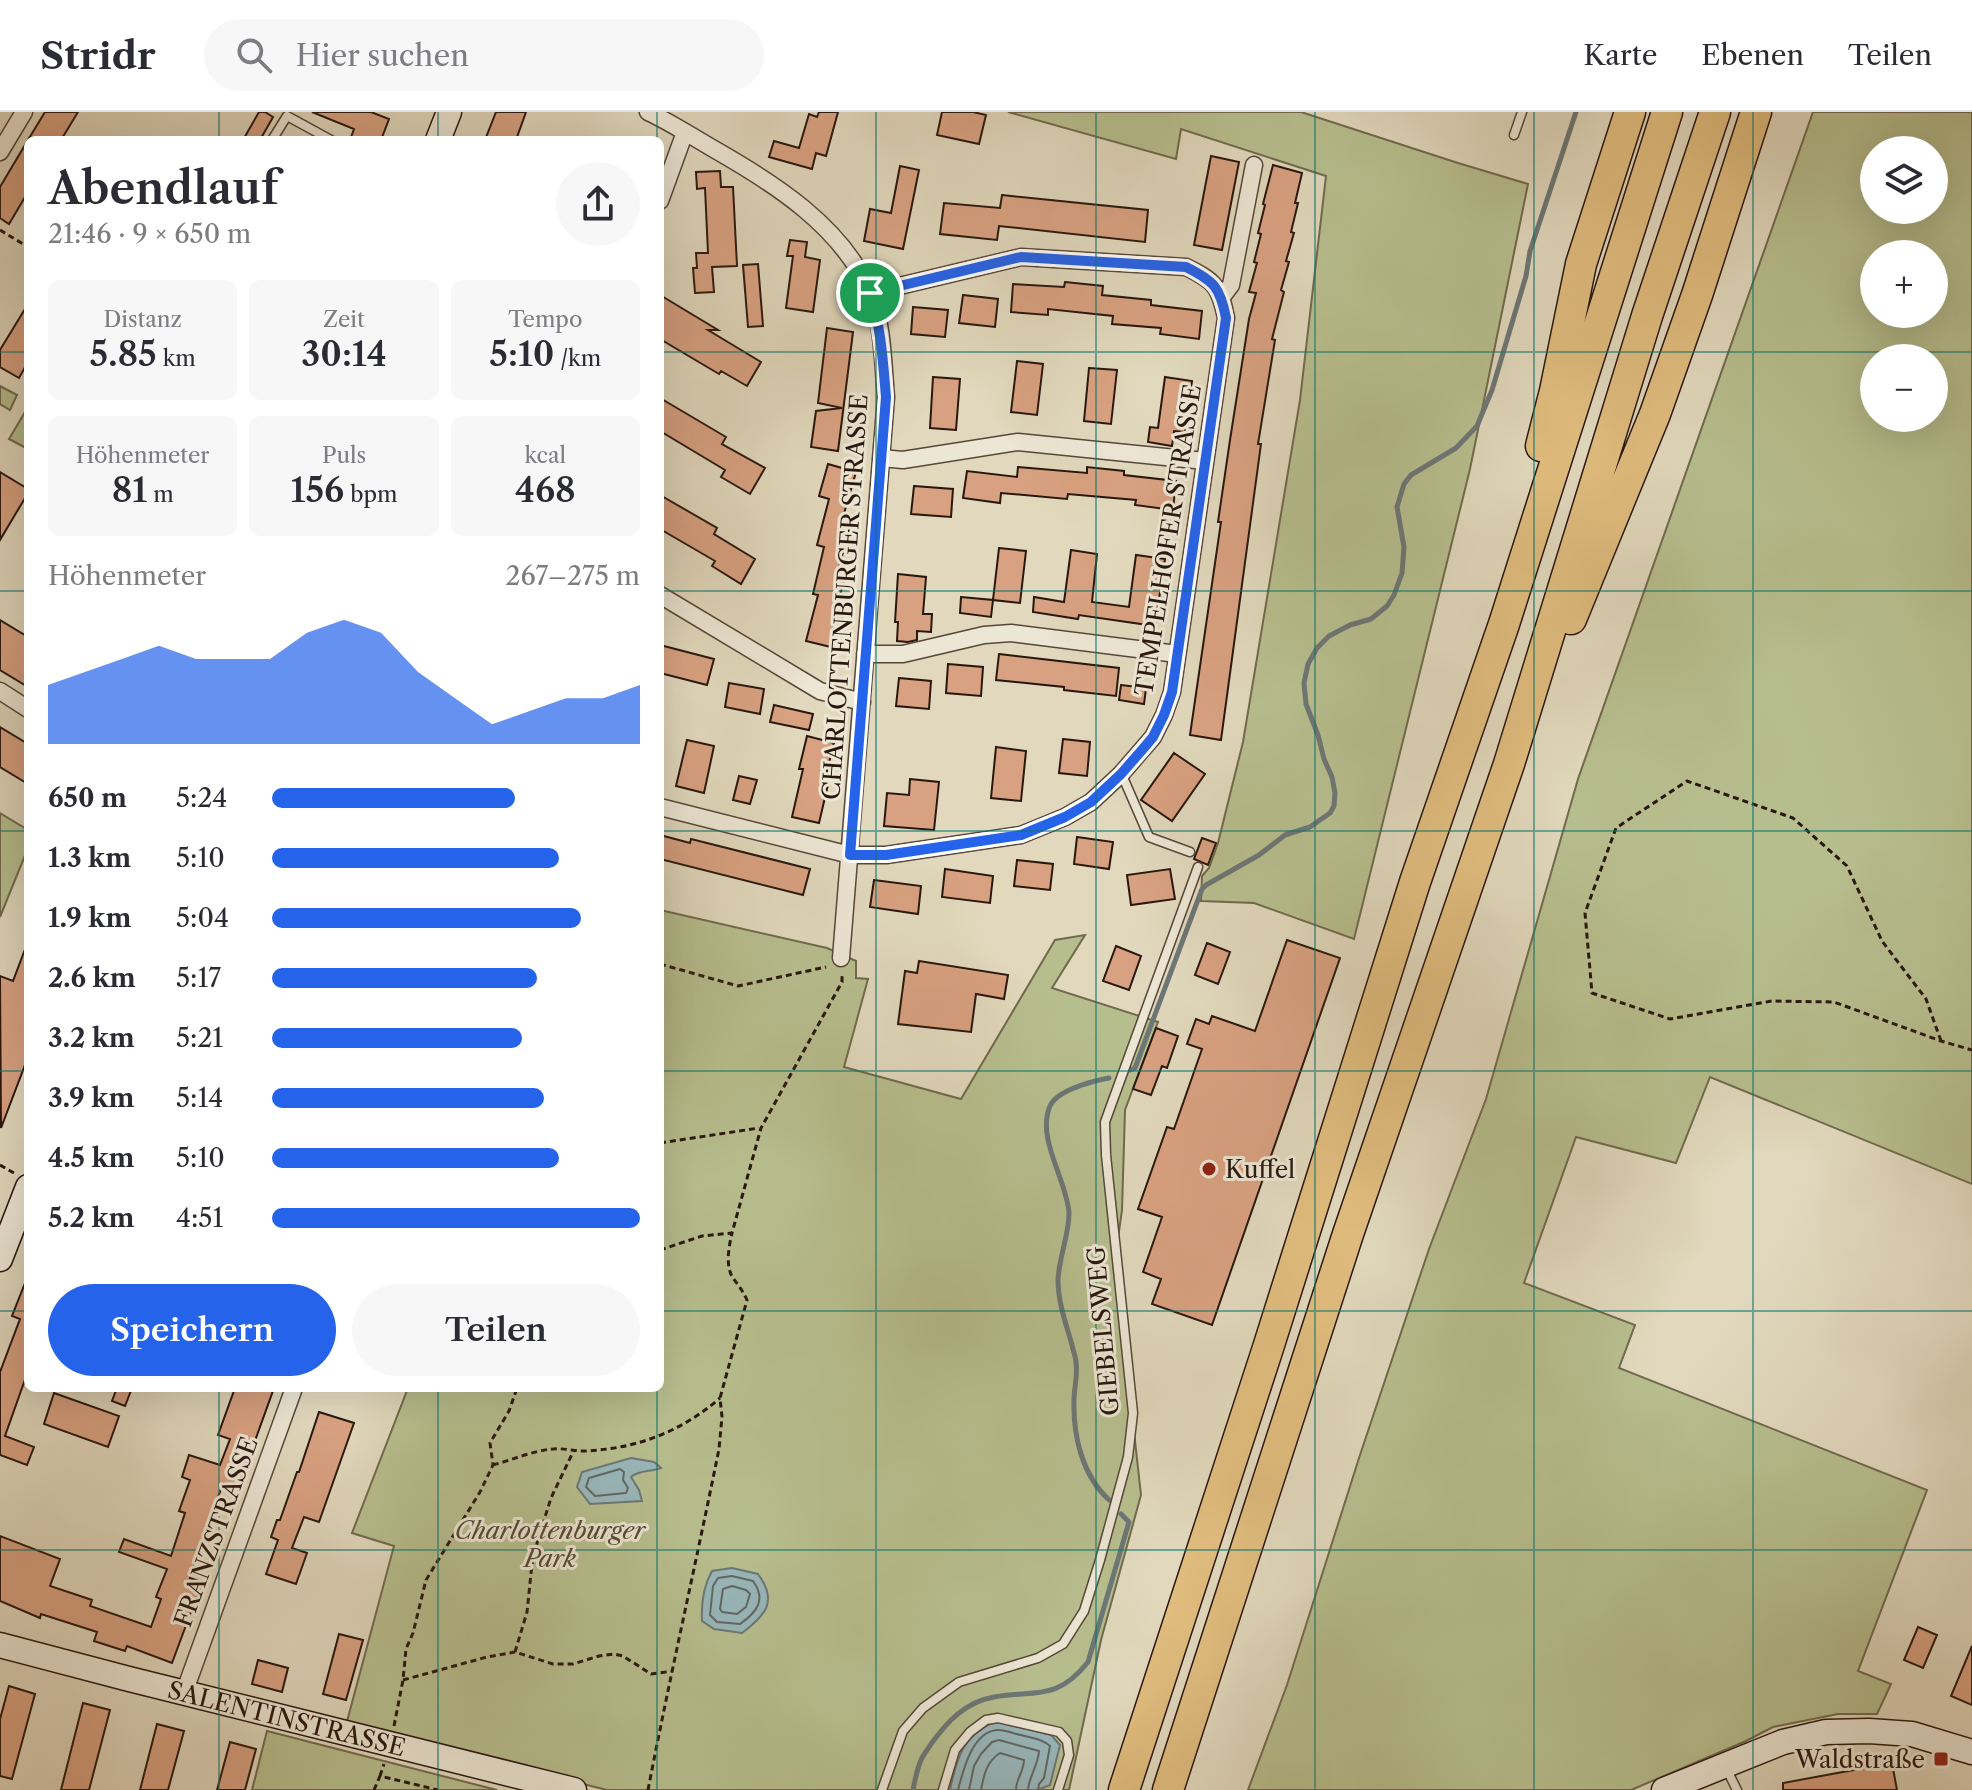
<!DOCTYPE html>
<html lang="de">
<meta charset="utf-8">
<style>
:root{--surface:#fff;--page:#f7f7f7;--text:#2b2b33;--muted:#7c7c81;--line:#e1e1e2;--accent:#2563eb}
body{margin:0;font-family:"Libre Caslon Text",serif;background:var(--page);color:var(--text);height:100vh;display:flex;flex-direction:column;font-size:30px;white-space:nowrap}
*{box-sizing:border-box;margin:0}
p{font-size:26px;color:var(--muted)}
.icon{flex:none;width:44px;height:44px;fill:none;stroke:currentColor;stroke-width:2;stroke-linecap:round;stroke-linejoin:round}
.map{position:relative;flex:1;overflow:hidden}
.panel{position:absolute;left:24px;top:24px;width:640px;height:1256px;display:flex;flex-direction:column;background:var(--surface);border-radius:12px;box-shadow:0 8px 32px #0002}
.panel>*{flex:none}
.controls{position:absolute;left:1860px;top:24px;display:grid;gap:16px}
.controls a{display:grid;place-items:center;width:88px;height:88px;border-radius:50%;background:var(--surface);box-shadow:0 8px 32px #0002;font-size:40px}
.pin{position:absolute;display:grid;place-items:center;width:68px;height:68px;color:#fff;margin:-34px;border:4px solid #fff;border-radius:50%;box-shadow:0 2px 8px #0007}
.round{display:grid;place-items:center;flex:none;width:84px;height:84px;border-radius:42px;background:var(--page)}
.headline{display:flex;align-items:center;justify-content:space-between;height:136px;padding:0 24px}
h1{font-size:44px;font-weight:600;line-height:60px}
.metrics{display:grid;grid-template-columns:repeat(3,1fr);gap:12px;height:136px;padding:8px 24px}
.metrics div{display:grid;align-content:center;border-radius:12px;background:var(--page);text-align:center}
.metrics b{font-size:34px;font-weight:600}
.metrics small{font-size:22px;font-weight:400}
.metrics p{font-size:22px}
.chart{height:224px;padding:16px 24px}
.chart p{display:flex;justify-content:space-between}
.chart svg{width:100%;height:144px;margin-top:8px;fill:var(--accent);opacity:.7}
.primary-button{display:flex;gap:16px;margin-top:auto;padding:16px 24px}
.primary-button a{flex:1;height:92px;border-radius:48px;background:var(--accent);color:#fff;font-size:32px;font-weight:600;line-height:92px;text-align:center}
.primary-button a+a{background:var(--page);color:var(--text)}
ul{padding:0 24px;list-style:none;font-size:26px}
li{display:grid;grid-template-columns:128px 96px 1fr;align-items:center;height:60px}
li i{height:20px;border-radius:10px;background:var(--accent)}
header{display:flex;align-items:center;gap:48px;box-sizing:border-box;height:112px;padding:0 40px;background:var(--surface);border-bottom:2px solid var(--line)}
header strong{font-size:38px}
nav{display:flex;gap:44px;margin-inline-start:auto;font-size:28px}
.search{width:560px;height:72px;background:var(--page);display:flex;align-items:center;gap:20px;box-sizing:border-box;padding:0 28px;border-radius:44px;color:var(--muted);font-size:30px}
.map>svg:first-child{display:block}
.green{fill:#b7be8e;stroke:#706a4e;stroke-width:2;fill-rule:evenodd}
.water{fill:#98b7bb;stroke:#6c7776;stroke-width:2}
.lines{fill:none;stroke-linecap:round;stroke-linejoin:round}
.shore{stroke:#606764;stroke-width:2}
.stream{stroke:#6c7776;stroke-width:5}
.building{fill:#d8a181;stroke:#29170e;stroke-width:2}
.lane-casing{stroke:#57473a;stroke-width:11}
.street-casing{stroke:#57473a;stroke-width:19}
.secondary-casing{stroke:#29170e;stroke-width:27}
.highway-casing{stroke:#29170e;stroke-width:33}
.path{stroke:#29170e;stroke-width:3;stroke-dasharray:6 4;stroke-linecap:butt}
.lane{stroke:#ece6d4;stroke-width:8}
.street{stroke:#ece6d4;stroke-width:16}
.secondary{stroke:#ece6d4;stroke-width:24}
.highway{stroke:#e0bc7e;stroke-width:30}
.route-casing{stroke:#fff;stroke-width:16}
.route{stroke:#2563eb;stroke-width:10}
.grid{fill:none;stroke:#0f766e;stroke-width:2;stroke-opacity:0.55}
.poi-dot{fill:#8f2418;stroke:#ece6d4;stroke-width:3}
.labels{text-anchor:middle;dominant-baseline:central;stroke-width:6;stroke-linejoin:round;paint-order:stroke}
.street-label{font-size:24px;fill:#29170e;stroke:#ece6d4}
.poi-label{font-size:24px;fill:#29170e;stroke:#ece6d4;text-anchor:start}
.park-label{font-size:24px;font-style:italic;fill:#544934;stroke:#ece6d4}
</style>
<header>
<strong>Stridr</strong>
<div class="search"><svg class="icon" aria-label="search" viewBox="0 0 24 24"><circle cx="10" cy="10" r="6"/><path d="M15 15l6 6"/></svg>Hier suchen</div>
<nav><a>Karte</a><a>Ebenen</a><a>Teilen</a></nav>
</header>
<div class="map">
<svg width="1972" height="1678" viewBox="0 0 1972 1678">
<rect width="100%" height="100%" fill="#e1d8bd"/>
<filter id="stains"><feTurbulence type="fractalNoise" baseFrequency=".0025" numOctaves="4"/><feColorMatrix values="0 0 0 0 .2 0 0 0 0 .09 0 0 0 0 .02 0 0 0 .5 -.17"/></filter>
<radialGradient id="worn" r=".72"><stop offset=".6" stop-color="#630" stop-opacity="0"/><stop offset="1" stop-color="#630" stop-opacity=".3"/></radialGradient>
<path class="green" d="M1008,0h293l157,51 70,21 -58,285 -116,470 -100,-36 -53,-2 1,-25 7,-8 9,-25 25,-101 57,-342 26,-224 -145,-47 -5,30z
M1813,0h159v1072l-262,-107 -34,86 -100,-26 -52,146 111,42 -16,43 308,122 -69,181 33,13 -14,30h-39l-65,13 -27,14 -115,49h-383l39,-105 72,-227 70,-209 57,-150 92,-320zM1874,38h60v60h-60zM1874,142h60v60h-60zM1874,246h60v60h-60z
M0,274l17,9 -7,15 -10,-6z
M28,295v42l-19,-10z
M0,701l28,17v18l-28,69z
M660,798l167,38 29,13v17l12,1 -24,88 117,32 94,-159 30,-5 -33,53 106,34 -33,88 -3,100 -7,50 26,235 -40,145 -32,150h-462l-261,-65 48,-179 -42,-13 56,-145h252z
M267,1619l230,59h-245z"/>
<path class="water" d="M631,1346l23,4 7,6c-10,4 -22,2 -30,9l8,13 3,11 -52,3 -13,-17 5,-15z
M732,1456l26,6c20,27 8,41 -16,59l-28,-4 -12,-8c-1,-18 1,-34 10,-50z
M996,1609l55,14 9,10 -10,40 -13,5h-87c7,-33 13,-55 46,-69z"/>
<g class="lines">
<path class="shore" d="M620,1357l4,3 -1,8 5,8 -2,5 -31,3 -9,-9 3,-9z
M732,1464l21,5c14,19 3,32 -13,43l-23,-2 -7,-7 3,-29 5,-8z
M732,1474l14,4 4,4 -4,13 -9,7 -15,-2 -2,-3 3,-20z
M958,1678c5,-19 14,-58 39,-60 7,-1 17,4 24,5 11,3 21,4 29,11l-6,32 -5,6 -1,6
M969,1678l5,-24 7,-12 11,-12 7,-2 40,11c-1,15 -10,25 -11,39
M981,1678c3,-15 5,-28 19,-37l24,7c0,11 -8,19 -8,30"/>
<path class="stream" d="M1130,958l5,-2 67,-179 4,-4 53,-30 26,-20 25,-8 20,-14 4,-7 1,-13 -3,-16 -8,-18 -6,-24 -12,-31 -2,-21 4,-19 9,-16 12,-12 21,-11 21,-6 16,-13 7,-11 8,-22 2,-26 -7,-40 7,-23 7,-9 45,-27 21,-22 15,-36 34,-114 4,-25 7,-21 39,-118
M1109,1388c-27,-25 -36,-64 -35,-100 0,-12 4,-25 2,-37 0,-6 -3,-12 -4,-18 -6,-21 -14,-43 -14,-65 1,-23 11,-45 11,-67 -2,-33 -33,-74 -19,-107 7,-16 43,-25 59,-28
M913,1678c2,-10 4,-21 8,-30 2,-5 7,-11 10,-16 16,-22 34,-42 63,-47 42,-7 63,4 94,-35l41,-140 -8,-8"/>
</g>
<path class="building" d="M45,0h33l-17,28h-33z
M259,0h6l8,5 -13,23h-17z
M312,0h59l18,7 -8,21h-31l4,-11z
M496,0h30l-10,28h-31z
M819,0h19l-12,44 -10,-3 -4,16 -43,-12 5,-16 25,7 10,-34 8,3z
M942,0h31l13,3 -7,29 -42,-9z
M28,28v52l-19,32 -9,-6v-31z
M1211,44l28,6 -17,88 -28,-5z
M1273,53l29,8 -7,30h3l-7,29 3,1 -8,28 3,1 -8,28 3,2 -12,47 3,1 -17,104h3l-40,296 -31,-5 31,-213h-3l12,-82 19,-121 7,-26 -7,-1 8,-29 -3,-1 7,-28 -3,-1 7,-28 -2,-1z
M900,54l19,4 -16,79 -39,-8 6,-32 21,4z
M720,59l1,16h12l4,79 -25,1 2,25 -19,1 -2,-25h4l-1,-15h12l-3,-65 -8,1 -1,-17z
M1002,83l146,15 -3,32 -146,-16 -2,14 -57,-6 4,-31 56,5z
M790,128l17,2 -2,15 15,3 -7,52 -27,-4 7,-52h-6z
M758,152l5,62 -15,1 -5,-62z
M1065,170l38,4 -1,9 49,5v5l51,6 -3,28 -39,-5 1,-6 -49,-4 1,-8 -65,-7v6l-37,-3 2,-28 51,3z
M660,183l58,35h-10l53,32 -14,24 -26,-15 -2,3 -59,-35z
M963,183l35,4 -3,28 -36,-4z
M28,192v58l-9,16 -19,-11v-17z
M913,195l35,3 -3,27 -34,-3z
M827,216l26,4 -15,119 -27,-4 5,-36 26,-3 -24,-5z
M1017,249l26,3 -6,51 -26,-3z
M1089,256l28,2 -6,54 -27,-3z
M933,265l27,2 -4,51 -26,-2z
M1165,265l27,4 -7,51 -11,-1 -2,15 -24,-4 2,-15 8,1z
M660,286l66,39 -4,7 43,24 -15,26 -29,-17 4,-7 -65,-39z
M828,352l28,8 -13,45 9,2 -13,48 8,2 -12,46 8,2 -8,31 -29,-7 12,-46 -5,-1 11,-47 -7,-2 12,-46 -10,-3z
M1018,355l69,6v-6l37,4v4l52,6 -3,29 -38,-5 1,-5 -68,-6 -1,5 -66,-6 -1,10 -37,-5 4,-27 50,6z
M0,360l28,17v4l-28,47z
M914,374l39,3 -2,28 -40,-3z
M660,383l57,33 -3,6 41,25 -14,25 -29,-18 3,-5 -55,-32z
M999,436l27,3 -6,52 -27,-3z
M1071,438l26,4 -5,48 37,5 7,-52 29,4 -10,67 -76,-11 -1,4 -45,-7 1,-15 30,5z
M898,462l28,3 -3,37h9l-1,18 -14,-1v9l-9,2 -11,-1 1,-19h-3z
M961,485l32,3 -2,17 -31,-4z
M0,508l28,17v50l-28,-17z
M660,533l54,14 -7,26 -47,-12z
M999,542l120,14 -3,28 -52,-6v-3l-68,-7z
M948,552l35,3 -2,29 -35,-3z
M899,566l32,3 -2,28 -33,-3z
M729,571l35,6 -4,25 -35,-7z
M1121,573l25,3 -2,16 -25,-4z
M774,593l39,9 -4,16 -39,-8z
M0,615l28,17v40l-28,-17z
M807,624l27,7 -8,32 4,1 -11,47 -27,-6 11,-48h-4z
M1063,627l27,3 -3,34 -28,-3z
M687,628l27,6 -10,47 -28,-7z
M996,635l30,4 -5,50 -30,-3z
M1174,641l31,21 -33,47 -31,-21z
M739,664l18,4 -7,24 -17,-4z
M910,667l29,3 -5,48 -50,-4 3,-33 22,2z
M660,723l30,8 1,-4 119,30 -7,26 -143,-36z
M1077,725l36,5 -4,27 -35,-5z
M1202,726l14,5 -8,22 -14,-6z
M1017,748l36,4 -3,26 -36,-4z
M945,757l48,7 -3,27 -48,-6z
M1170,757l5,30 -44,6 -4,-30z
M874,768l47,6 -3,28 -48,-7z
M1287,828l53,18 -128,367 -60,-21 9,-25 -18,-7 19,-55 -24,-8 29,-82 7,2 28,-80 -15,-5 9,-25 13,5 3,-8 43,15z
M1207,831l23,9 -12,32 -23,-9z
M27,832l1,113 -27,71 -1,-152 13,5z
M1116,834l25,10 -12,34 -26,-9z
M919,849l89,14 -4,24 -28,-5 -5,38 -73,-8 7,-53 12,2z
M1156,916l22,8 -11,32 -5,-2 -11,29 -18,-6z
M27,1166l1,93 -23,65 29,11 -7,18 -27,-10v-83l20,-53 -8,-3z
M117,1276h15l-7,18 -13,-5z
M235,1276h39l-36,100 -15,-5 -33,95 12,4 -30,81 -45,-17 -2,5 -31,-10 3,-9 -56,-18 -1,4 -40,-17v-65l60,23 -10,27 42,14 -2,6 61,21 10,-28 -5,-2 11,-28 -48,-17 5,-13 47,17 14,-43 -6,-2 11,-31 -8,-3 7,-22 31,10 10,-26 -12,-4z
M54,1281l65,23 -11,31 -64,-23z
M319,1300l35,11 -35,99 -15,-5 -12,31 15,5 -11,31 -30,-10 12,-34 -7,-3 6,-17h3l17,-48h2z
M1918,1515l19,8 -14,33 -19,-8z
M339,1522l24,6 -17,60 -23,-6z
M1972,1534v59l-21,-9z
M258,1548l30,8 -6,24 -30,-8z
M9,1574l26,8 -23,85 -12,-3v-57z
M83,1591l27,7 -21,80h-28z
M157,1612l27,7 -16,59h-28z
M230,1630l26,7 -11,41h-28z
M1892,1651l5,27h-114v-7z"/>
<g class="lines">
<g class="lane-casing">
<path id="lane" d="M1514,23l8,-23
M272,28l15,-24 44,24
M1122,663l27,62 41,15
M1725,1654l12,24
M882,1678l21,-59 20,-23 36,-26 79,-24 25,-14 21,-33 16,-51 28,-103 5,-44 -27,-258 -1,-33 93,-255
M943,1678l12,-40 15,-18 16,-12 12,-2 61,14 8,9 2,14 -11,35"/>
</g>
<g class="street-casing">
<path id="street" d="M648,0c22,10 43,24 64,36 60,34 132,79 159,147 12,30 12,70 15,102l-45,561
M0,40l24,-40
M660,89l25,-69
M1222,185l9,-12 23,-120
M881,346l22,2 115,-18 187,19
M660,483l160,96 42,11
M865,542h38l81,-19 27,-2 166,21
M0,579l28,18
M660,695l190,48h36l135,-20 44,-18 26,-15 30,-28 32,-37 11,-22 8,-23 54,-374c-6,-31 -11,-37 -40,-51l-165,-10 -151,36
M184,1581l110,-305"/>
</g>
<g class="secondary-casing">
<g id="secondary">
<path d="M438,28l11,-28"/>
<path d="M0,1147l28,-72"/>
<path id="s1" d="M0,1533l129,34 445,111"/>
<path d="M1664,1678l119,-48 43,-10 43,-1 43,3 60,18"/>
</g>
</g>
<g class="highway-casing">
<path id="highway" d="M1541,334l14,-55 26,-127 49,-152
M1571,507l84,-205 42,-119 59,-183
M1124,1678l144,-442 147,-466 89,-258 163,-512
M1168,1678l180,-556 161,-470 138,-448 68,-204"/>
</g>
<path class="path" d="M0,118l28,17
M660,852l78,22 88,-19
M1941,929l-15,-42 -44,-58 -35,-75 -54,-48 -106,-37 -71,47 -31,85 7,80 78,26 102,-18 62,1 107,39 31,9
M660,1031l99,-15
M0,1053l14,8
M660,1138l42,-14 30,-3 29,-105 81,-146v-7
M493,1353c19,-5 42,-15 60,-16 11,-1 21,2 31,2 52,-2 97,-19 136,-53
M515,1540l12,-40 5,-48 6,-25 13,-41 23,-48
M403,1568l84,-23 28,-5 38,12h20l26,-8 15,-2 9,2 28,18 22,-3
M394,1614l9,-46 3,-31 7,-16 13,-53 54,-88 13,-27 -3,-22 19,-32 8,-23
M380,1664l4,-12
M374,1678l6,-14 58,14
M648,1678c22,-114 48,-227 71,-341l3,-32 -2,-19 27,-98c-4,-9 -9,-15 -14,-22 -8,-12 -4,-32 -1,-45"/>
<use href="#lane" class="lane"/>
<use href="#street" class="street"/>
<use href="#secondary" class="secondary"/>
<use href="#highway" class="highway"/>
</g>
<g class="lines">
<g class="route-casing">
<path id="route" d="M1021,145l165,10c28,14 34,20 40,51l-54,374 -8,23 -11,22 -11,13 -21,24 -30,28 -26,15 -44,18 -135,20h-36l36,-458c-3,-35 -5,-71 -16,-104z"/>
</g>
<use href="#route" class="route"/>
</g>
<path class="grid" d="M219,0v28M438,0v28M657,0v28M876,0v1678M1096,0v1678M1315,0v1678M1534,0v1678M1753,0v1678M0,240h28M660,240h1312M0,479h28M660,479h1312M0,719h28M660,719h1312M0,959h28M660,959h1312M0,1199h28M660,1199h1312M219,1276v402M438,1276v402M657,1276v402M0,1438h1972"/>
<g class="poi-dot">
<circle cx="1209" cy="1057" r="8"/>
<rect x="1933" y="1639" width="16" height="16" rx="4"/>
</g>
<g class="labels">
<g class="street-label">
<text transform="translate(1168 428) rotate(-81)">TEMPELHOFER STRASSE</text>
<text transform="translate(845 485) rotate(-86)">CHARLOTTENBURGER STRASSE</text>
<text transform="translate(1103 1219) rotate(-95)">GIEBELSWEG</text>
<text transform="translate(216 1420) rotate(-70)">FRANZSTRASSE</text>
<text stroke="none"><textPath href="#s1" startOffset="296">SALENTINSTRASSE</textPath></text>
</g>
<g class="poi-label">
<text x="1225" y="1057">Kuffel</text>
<text x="1925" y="1647" text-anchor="end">Waldstraße</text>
</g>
<g class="park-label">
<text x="550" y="1418">Charlottenburger<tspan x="550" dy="28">Park</tspan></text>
</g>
</g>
<rect width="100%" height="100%" filter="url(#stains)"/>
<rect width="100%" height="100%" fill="url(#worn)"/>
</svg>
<div class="controls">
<a><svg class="icon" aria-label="layers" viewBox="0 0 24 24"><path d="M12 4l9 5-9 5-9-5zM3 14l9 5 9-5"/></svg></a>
<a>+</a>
<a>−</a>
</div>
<div class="pin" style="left:870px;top:181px;background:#1e9e55"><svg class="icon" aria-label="arrive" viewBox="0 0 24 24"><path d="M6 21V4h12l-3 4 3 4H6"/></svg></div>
<section class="panel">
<div class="headline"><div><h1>Abendlauf</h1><p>21:46 · 9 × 650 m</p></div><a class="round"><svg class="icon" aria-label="share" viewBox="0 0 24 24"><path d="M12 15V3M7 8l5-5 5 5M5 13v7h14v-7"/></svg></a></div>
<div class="metrics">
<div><p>Distanz</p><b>5.85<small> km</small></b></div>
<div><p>Zeit</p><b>30:14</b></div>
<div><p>Tempo</p><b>5:10<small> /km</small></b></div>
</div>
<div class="metrics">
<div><p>Höhenmeter</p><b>81<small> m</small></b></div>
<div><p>Puls</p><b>156<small> bpm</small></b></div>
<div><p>kcal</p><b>468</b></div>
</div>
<div class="chart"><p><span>Höhenmeter</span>267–275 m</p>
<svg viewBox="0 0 160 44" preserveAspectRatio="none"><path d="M0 44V26L10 22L20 18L30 14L40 18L50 18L60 18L70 10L80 6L90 10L100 22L110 30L120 38L130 34L140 30L150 30L160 26V44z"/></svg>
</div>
<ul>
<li><b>650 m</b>5:24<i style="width:66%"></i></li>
<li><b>1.3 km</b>5:10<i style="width:78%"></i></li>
<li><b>1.9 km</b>5:04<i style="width:84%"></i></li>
<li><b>2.6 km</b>5:17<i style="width:72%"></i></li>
<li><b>3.2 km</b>5:21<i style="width:68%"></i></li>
<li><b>3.9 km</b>5:14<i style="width:74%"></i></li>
<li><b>4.5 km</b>5:10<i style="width:78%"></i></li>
<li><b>5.2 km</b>4:51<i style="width:100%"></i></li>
</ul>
<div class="primary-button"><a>Speichern</a><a>Teilen</a></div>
</section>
</div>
